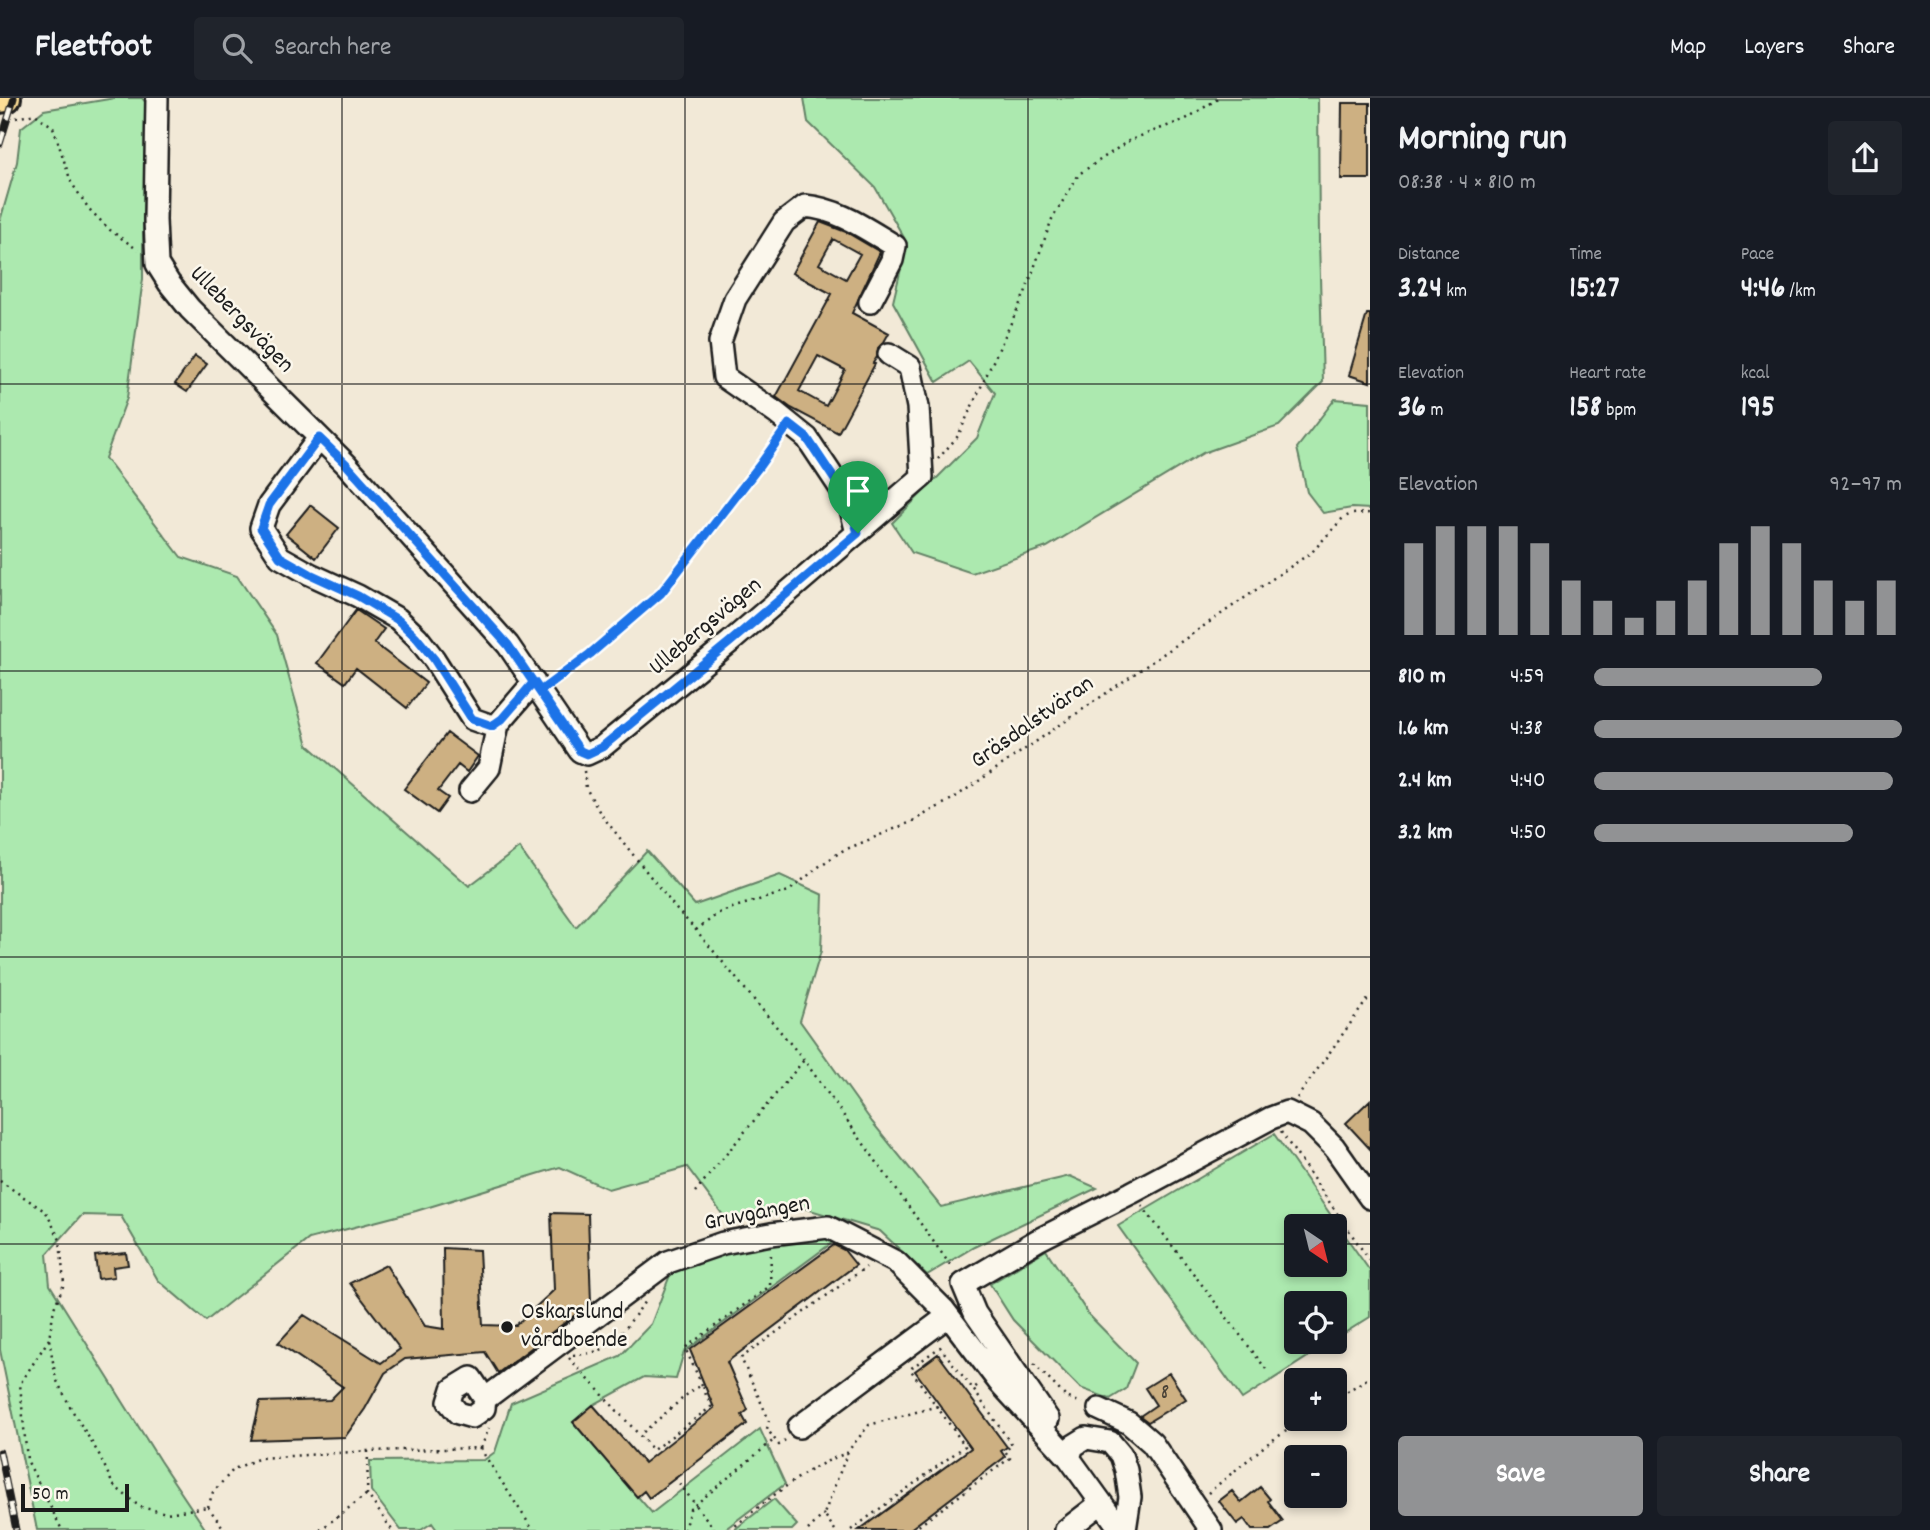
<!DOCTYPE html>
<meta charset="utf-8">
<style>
:root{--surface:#171b24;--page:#20242c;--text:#f1f3f6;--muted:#9ea1a6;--line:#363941;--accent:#919294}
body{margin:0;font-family:Dekko,sans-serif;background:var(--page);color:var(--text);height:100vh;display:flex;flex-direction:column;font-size:26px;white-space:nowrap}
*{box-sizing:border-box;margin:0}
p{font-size:23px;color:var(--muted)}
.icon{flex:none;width:38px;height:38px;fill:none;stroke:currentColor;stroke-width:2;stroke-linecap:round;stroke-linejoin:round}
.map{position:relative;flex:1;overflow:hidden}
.panel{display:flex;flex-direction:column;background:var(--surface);width:560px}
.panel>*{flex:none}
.needle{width:46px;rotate:145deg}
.controls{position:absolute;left:1284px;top:1116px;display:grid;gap:14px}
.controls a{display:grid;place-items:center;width:63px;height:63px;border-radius:7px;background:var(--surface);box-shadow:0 4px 10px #0003;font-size:35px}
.scale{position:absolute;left:21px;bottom:18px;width:108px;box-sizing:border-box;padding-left:7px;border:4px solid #1c1c1c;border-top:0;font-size:19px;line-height:24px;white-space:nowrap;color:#1c1c1c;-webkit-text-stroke:5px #fbf7ec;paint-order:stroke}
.pin{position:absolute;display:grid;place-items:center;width:60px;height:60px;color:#fff;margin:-72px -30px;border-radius:50% 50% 50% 0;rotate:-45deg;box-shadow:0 0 7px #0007}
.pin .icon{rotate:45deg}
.round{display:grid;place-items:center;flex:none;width:74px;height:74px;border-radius:7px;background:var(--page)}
.headline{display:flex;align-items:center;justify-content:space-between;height:119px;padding:0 28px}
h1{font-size:38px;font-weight:700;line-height:52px}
.metrics{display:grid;grid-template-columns:repeat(3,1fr);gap:10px;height:119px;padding:7px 28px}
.metrics div{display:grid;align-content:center}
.metrics b{font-size:30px;font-weight:700}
.metrics small{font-size:19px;font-weight:400}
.metrics p{font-size:19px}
.chart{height:196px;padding:14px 28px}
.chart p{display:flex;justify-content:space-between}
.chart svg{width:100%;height:126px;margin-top:7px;stroke:var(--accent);stroke-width:6}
.action{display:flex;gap:14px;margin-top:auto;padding:14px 28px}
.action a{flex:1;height:80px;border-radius:7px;background:var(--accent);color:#fff;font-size:28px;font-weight:700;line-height:80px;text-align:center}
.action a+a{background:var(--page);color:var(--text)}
ul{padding:0 28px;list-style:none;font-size:23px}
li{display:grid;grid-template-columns:112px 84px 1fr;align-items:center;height:52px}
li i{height:18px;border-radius:9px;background:var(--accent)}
header{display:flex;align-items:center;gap:42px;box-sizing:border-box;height:98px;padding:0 35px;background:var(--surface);border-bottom:2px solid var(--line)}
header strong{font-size:33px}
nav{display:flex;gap:38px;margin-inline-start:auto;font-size:24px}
.search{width:490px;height:63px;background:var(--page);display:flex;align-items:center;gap:18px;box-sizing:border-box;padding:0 24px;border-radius:7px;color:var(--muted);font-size:26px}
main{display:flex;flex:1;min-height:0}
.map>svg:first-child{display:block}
.green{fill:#ace9af;stroke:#648266;stroke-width:2;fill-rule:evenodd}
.building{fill:#cdb082;stroke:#1c1c1c;stroke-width:2;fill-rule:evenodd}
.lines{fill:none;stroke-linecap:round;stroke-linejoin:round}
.minor-casing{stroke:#1c1c1c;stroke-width:26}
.major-casing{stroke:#1c1c1c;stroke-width:32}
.path{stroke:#1c1c1c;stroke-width:2.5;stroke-dasharray:2 5;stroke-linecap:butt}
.minor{stroke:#fbf7ec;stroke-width:21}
.major{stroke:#fdde96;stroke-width:26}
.rail-casing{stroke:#1c1c1c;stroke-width:7}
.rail{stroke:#fbf7ec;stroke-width:4.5;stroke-dasharray:13;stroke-linecap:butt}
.route-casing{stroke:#fff;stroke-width:14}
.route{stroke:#1a73e8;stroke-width:9}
.grid{fill:none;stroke:#1c1c1c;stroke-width:2;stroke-opacity:0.55}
.poi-dot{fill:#1c1c1c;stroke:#fbf7ec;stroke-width:2.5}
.labels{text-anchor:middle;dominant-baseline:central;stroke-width:5;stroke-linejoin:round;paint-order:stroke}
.number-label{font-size:21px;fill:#484136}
.street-label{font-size:24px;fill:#1c1c1c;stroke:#fbf7ec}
.poi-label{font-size:24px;fill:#1c1c1c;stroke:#fbf7ec;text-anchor:start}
</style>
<header>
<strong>Fleetfoot</strong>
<div class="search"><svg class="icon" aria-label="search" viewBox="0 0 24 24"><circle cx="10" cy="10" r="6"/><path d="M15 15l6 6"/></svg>Search here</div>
<nav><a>Map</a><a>Layers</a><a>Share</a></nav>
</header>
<main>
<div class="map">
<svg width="1370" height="1432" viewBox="0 0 1370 1432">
<rect width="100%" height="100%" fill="#f2e9d7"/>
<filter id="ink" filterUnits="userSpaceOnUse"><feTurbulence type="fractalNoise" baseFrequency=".0143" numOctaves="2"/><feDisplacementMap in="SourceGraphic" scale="14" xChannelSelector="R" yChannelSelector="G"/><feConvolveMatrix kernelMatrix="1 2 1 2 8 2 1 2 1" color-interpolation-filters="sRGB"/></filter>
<g filter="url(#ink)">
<path class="green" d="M115,0h27l7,9 -6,108v64l-16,119 -22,60 76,99 56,19 40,59 31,110 161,141 50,-38 57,79 71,-76 48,54 85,-30 43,20 -2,56 -21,70 72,101 69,85 129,-31 27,12 -123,59 -47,28 -47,-44 -83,-25 -68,17 -42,-56 -79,22 -48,-22 -144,44 -107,28 -103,82 -48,-41 -37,-64 -39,-1 -35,39 3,31 110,176 46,69h-169l-37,-180v-1129l17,-59 4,-34 23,-18z
M804,0h514l1,143 4,141 -44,44 -76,27 -156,94 -75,26 -60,-20 -20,-30 85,-85 18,-45 -26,-32 -32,21 -44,-80 14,-59 -32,-56 -67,-65z
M1335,301l35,3v107l-18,-1 -29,5 -16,-21 -10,-44z
M1274,1036l96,137v46l-35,22v-35h-38v38h34l-89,57 -124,-173zM1297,1129h38v38h-38z
M824,1134l9,10 -149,110 -8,27 -32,-2 -51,28 -20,17 79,91 108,-84 25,55 -61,46h-287l-5,-7 -11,7h-20l-30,-39 -1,-30 114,-1 11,-8 16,-49 109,-47 31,-32 21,-54 47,-20z
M1046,1152l43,65 47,48 -10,26 -16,10 -30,-11 -67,-68 -23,-36z
M774,1401l23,26 -5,5h-58z"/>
<path class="building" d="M1342,5h28v76h-29z
M820,124l26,10 34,20 -28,61 37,20 -5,9 -6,6 -1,9 -4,6 2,1 -37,69 -47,-25 -15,-11 56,-103 -40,-21zM833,141l27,15 -14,25 -27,-15zM818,258l27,14 -19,36 -27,-15z
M1367,216h3v68l-21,-7z
M195,258l12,8 -20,28 -12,-8z
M310,407l29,23 -23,30 -30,-24z
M356,512l28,19 -10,14 52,40 -19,25 -51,-40 -11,15 -28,-20z
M447,635l31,23 -11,16 -9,-7 -20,26 10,7 -11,15 -33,-24z
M1370,1002v49l-24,-26z
M551,1115l37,1 3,89 -93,70 -13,-21 -80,7 -20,14 -20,36 -20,28 -94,3 9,-38 70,-2 13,-13 -65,-44 26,-28 77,48 19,-14 -50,-66 36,-18 39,61 19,3 -1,-81 36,2 4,75 32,1 39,-36z
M834,1147l10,5 12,15 -129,97 21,48 -6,5 5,9 -98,74 -5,-7 -7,6 -64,-75 20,-17 51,58 70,-55 -24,-58z
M126,1155l2,12 -15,2 1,10 -16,2 -3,-23z
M938,1256l69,93 -6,4 4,6 -96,73h-50l112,-82 -56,-77z
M1169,1275l17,26 -38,23 -8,-6 16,-11 -11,-17z
M1260,1389l10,12 -2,2 15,20 -13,9h-18l-8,-11 -7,5 -18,-23 13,-10 9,11z"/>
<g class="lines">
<g class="minor-casing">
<path id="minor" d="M157,0l-2,122 2,44 12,19 21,26 156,155 162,181 72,106 7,3 15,-7 128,-105 192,-165 -4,-70 -8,-40 -21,-13
M319,340l-50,67 -8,23 19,29 30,17 48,22 40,23 19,18 17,22 38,60 20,7 6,-2 36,-42
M857,435l-8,-32 -42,-63 -31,-25 -52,-36 -4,-35 15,-43 49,-77 21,-16c34,3 61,23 90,40l-3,14 -22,42
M470,693l19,-23 9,-44
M485,1301l-14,-21 -18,11 -4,13 9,11 14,4 12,-9 1,-9 183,-137 55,-19 48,-9 57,-7 68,35 48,48 55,72 70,76 52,72
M1099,1311l30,14 23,20 59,87
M1048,1321l-73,-106 -12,-29 75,-44 93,-47 140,-75 16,-6 24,12 23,23 36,51
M799,1329l149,-111
M1069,1360l4,-12 13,-8 24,4 11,13 5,15 4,27 -5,33
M1066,1432l35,-27"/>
</g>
<g class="major-casing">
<path id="major" d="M0,1l7,-1"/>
</g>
<path class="path" d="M16,20l19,-4 18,13 18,55 18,27 21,21 28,20
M938,361l20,-23 67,-143 27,-74 27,-45 51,-34 56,-21 33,-21
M555,582l35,-26 71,-61 99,-128 19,-27
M584,673l2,17 14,25 77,97 19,20 108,130 149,209
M696,832l23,-17 16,-6 54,-16 32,-26 21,-14 69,-29 43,-24 305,-210 53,-36 31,-34 8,-4 19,-1
M1297,1000l73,-102
M1281,1034l89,129
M0,1083l46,31 14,28 4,44 -10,24 -5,31 7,40 16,31 28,46 13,29 27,22 27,6 41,-6
M695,1094l109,-132
M1142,1108l124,163
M49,1241l-29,45 7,76 35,70
M573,1257c29,-2 37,-7 55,-30 5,-8 12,-15 16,-23
M569,1260l84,92 58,-43 -9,-22 -12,7 -50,43
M1034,1266l32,33 16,6
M702,1287l-17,-37 85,-62 1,-33
M1335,1301l35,-22
M785,1342l-6,5 -12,-16 2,-9 -28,-62 125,-91
M481,1350l8,-20
M481,1350l4,8 48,74
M368,1353l-1,43 25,36
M675,1380l40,52
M1208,1395l59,-49 37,-25
M208,1409l5,-15 21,-23 26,-11 108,-7 113,-3
M208,1409l17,23
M320,1432l47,-36
M684,1432l6,-21 85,-70
M730,1432c37,-29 72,-61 117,-77
M808,1432l16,-16
M835,1432l-11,-16 24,-63 21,-26 69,-19
M851,1432l114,-84 -55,-77 30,-22 33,42
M913,1432l97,-72 -5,-7 7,-6 -39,-56 6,-5"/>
<use href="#minor" class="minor"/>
<use href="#major" class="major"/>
<g class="rail-casing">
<path id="rail" d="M0,46l14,-46
M0,1354l16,78"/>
</g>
<use href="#rail" class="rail"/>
</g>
</g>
<g class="lines" filter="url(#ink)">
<g class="route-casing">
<path id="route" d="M858,435l-128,109 -128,105 -15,7 -7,-3 -72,-106 -162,-181 -27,-26 -50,67 -8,23 19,29 30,17 48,22 40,24 18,17 18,22 38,60 20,7 10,-7 32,-37 6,9 50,-37 71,-61 99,-128 29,-41 18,14 42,63 9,32"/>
</g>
<use href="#route" class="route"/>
</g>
<path class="grid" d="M342,0v1432M685,0v1432M1028,0v1432M0,286h1370M0,573h1370M0,859h1370M0,1146h1297M1335,1146h35"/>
<circle class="poi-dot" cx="507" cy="1229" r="7"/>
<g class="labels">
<g class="number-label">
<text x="1165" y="1296">8</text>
</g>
<g class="street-label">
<text transform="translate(241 222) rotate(46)">Ullebergsvägen</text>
<text transform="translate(706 529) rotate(-40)">Ullebergsvägen</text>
<text transform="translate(1033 625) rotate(-35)">Gräsdalstväran</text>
<text transform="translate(757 1116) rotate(-11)">Gruvgången</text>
</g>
<g class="poi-label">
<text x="521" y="1215">Oskarslund<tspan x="521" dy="28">vårdboende</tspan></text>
</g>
</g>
</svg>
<div class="controls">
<a><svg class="needle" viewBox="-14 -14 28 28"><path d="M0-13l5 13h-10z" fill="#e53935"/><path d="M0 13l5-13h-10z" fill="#9ea1a6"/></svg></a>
<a><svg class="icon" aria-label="locate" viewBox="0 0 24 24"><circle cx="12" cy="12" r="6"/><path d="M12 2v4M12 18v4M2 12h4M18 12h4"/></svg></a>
<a>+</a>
<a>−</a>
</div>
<div class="scale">50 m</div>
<div class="pin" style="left:858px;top:435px;background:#1e9e55"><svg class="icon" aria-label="arrive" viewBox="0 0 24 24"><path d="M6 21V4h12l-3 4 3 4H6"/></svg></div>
</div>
<section class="panel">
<div class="headline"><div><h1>Morning run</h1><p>08:38 · 4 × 810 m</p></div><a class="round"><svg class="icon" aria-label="share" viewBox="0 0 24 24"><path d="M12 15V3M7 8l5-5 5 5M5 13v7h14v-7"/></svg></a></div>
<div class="metrics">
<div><p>Distance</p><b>3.24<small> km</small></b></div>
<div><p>Time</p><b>15:27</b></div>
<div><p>Pace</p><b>4:46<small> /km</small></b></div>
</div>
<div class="metrics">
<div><p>Elevation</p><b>36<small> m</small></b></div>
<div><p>Heart rate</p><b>158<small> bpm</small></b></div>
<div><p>kcal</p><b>195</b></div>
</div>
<div class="chart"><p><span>Elevation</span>92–97 m</p>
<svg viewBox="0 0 160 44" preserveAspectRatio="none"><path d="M5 44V12M15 44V6M25 44V6M35 44V6M45 44V12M55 44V25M65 44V32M75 44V38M85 44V32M95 44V25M105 44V12M115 44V6M125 44V12M135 44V25M145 44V32M155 44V25"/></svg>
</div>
<ul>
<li><b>810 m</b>4:59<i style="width:74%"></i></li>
<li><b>1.6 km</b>4:38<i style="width:100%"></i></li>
<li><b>2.4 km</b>4:40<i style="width:97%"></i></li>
<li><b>3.2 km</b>4:50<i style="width:84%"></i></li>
</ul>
<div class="action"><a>Save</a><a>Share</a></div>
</section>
</main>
